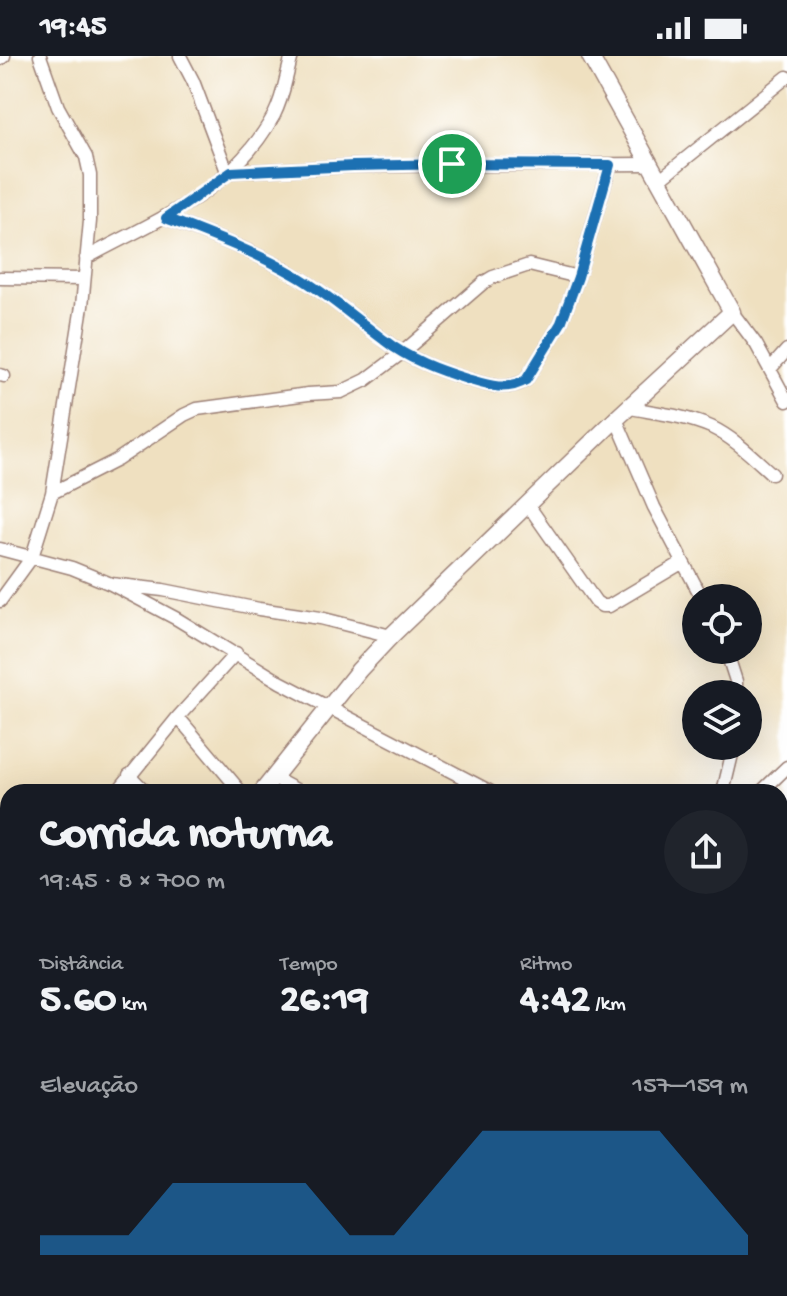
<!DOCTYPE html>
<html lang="pt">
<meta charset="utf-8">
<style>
:root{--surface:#171b24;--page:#20242c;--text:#f1f3f6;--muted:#9ea1a6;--accent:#1f6fb2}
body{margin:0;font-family:"Gochi Hand",sans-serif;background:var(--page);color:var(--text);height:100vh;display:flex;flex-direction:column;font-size:30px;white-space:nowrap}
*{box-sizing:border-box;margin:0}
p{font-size:26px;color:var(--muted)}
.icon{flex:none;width:44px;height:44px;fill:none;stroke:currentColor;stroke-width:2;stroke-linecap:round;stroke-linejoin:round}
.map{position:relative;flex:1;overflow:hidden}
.sheet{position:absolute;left:0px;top:728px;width:788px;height:512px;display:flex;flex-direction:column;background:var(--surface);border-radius:24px 24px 0 0;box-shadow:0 8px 32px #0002}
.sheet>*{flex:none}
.fabs{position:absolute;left:682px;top:528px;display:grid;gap:16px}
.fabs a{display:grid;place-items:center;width:80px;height:80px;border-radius:50%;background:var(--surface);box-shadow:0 8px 32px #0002;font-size:40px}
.pin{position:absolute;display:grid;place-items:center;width:68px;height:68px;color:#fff;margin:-34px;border:4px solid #fff;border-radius:50%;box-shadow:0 2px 8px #0007}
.round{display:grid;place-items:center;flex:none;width:84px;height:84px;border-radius:42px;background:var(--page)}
.summary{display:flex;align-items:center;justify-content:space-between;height:136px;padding:0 40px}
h1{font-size:44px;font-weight:800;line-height:60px}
.stats{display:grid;grid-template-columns:repeat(3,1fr);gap:12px;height:136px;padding:8px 40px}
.stats div{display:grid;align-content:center}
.stats b{font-size:40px;font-weight:800}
.stats small{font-size:22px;font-weight:400}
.stats p{font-size:22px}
.chart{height:224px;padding:16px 40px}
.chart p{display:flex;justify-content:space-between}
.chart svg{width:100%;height:144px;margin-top:8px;fill:var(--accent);opacity:.7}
.status{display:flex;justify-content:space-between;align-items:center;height:56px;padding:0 40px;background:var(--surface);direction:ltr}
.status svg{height:22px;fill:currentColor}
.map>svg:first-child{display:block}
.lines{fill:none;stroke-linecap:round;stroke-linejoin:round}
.minor-casing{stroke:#9c8076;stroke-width:15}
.tertiary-casing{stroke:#9c8076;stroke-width:19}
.minor{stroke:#fff;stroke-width:12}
.tertiary{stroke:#fff;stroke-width:16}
.route-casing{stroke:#fff;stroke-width:16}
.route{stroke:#1f6fb2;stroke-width:10}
</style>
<div class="status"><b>19:45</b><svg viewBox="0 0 49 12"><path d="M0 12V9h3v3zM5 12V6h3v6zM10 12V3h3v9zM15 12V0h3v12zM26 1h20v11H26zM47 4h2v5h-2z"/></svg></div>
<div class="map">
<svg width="787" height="1240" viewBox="0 0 787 1240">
<rect width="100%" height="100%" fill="#fff"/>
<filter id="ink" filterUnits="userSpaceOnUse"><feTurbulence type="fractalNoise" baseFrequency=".0125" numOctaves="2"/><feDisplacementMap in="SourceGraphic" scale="16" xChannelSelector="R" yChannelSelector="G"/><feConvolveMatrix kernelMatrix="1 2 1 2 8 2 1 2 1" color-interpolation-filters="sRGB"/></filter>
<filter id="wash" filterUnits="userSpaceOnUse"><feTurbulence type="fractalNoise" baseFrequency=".006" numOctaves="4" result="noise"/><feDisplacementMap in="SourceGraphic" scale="32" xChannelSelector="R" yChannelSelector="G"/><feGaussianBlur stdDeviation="1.8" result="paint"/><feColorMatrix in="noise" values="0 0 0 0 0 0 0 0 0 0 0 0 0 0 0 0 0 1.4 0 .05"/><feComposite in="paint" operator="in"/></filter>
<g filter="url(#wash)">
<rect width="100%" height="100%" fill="#efe0c0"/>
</g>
<g filter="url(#ink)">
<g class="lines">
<g class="minor-casing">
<path id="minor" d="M180,0l13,25 35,93
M0,3l4,-3
M231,116l122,-6 297,-2
M659,124l128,-103
M166,162c43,17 88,33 129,57 32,18 59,43 89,65 24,19 54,30 83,39 20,6 39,13 59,1l35,-57 17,-46 32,-112
M86,202c73,-40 145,-65 188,-143 10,-19 12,-40 18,-59
M0,222l83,1
M732,256l24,32 31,57
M770,313l17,-19
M0,319l4,1
M630,352c27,5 56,8 81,19 23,11 42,30 61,47
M616,363l38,88 48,91
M52,437l65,-33 67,-45 13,-6 111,-15 33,-2 25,-12 37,-28 80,-69 10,-6 36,-12 49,12
M528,449l68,97 6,4h7l74,-44
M0,493l72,19 39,16 52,6 96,19 61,9 71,18
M111,528l66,35 103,63 211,110
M0,545l32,-44 20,-64 30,-187 8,-85v-46l-4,-18 -28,-50 -18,-51
M726,594l10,31v13
M178,661l63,75
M129,719l17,17
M274,722l26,14
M117,736l61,-75 58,-64
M723,736l11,-46
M761,736l26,-25
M780,888l7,4
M0,896l8,-11
M0,1014l8,-7
M0,1026l8,6
M780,1036l7,5
M0,1059l8,6
M780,1123l7,-13
M201,1232l9,8
M238,1232l9,8
M718,1240l4,-8"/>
</g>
<g class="tertiary-casing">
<path id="tertiary" d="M262,736l97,-122 32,-34 225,-217 116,-107 -142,-256
M0,940l8,4
M564,1232l15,8"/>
</g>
<use href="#minor" class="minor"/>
<use href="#tertiary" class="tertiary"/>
</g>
</g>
<g class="lines" filter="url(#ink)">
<g class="route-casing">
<path id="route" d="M452,108l158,1 -32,112 -17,46 -35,57c-20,12 -39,5 -59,-1 -29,-9 -59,-20 -83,-39 -30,-22 -57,-47 -89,-65 -41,-24 -86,-40 -129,-57l65,-46 122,-6z"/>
</g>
<use href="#route" class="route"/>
</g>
</svg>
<div class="fabs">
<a><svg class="icon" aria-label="locate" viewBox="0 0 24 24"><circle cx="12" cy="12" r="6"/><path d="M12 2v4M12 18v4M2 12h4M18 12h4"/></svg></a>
<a><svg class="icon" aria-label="layers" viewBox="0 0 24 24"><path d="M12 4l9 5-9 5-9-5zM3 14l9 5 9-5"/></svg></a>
</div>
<div class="pin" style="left:452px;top:108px;background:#1e9e55"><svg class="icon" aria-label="arrive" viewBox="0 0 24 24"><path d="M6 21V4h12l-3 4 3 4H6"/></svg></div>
<section class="sheet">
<div class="summary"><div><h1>Corrida noturna</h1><p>19:45 · 8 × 700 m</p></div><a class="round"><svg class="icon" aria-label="share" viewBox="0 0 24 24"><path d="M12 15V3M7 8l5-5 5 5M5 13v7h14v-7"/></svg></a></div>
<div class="stats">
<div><p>Distância</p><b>5.60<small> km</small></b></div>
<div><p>Tempo</p><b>26:19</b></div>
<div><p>Ritmo</p><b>4:42<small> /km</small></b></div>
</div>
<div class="chart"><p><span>Elevação</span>157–159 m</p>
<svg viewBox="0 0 160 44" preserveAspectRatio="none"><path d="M0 44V38L10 38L20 38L30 22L40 22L50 22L60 22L70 38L80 38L90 22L100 6L110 6L120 6L130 6L140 6L150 22L160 38V44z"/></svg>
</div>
</section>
</div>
